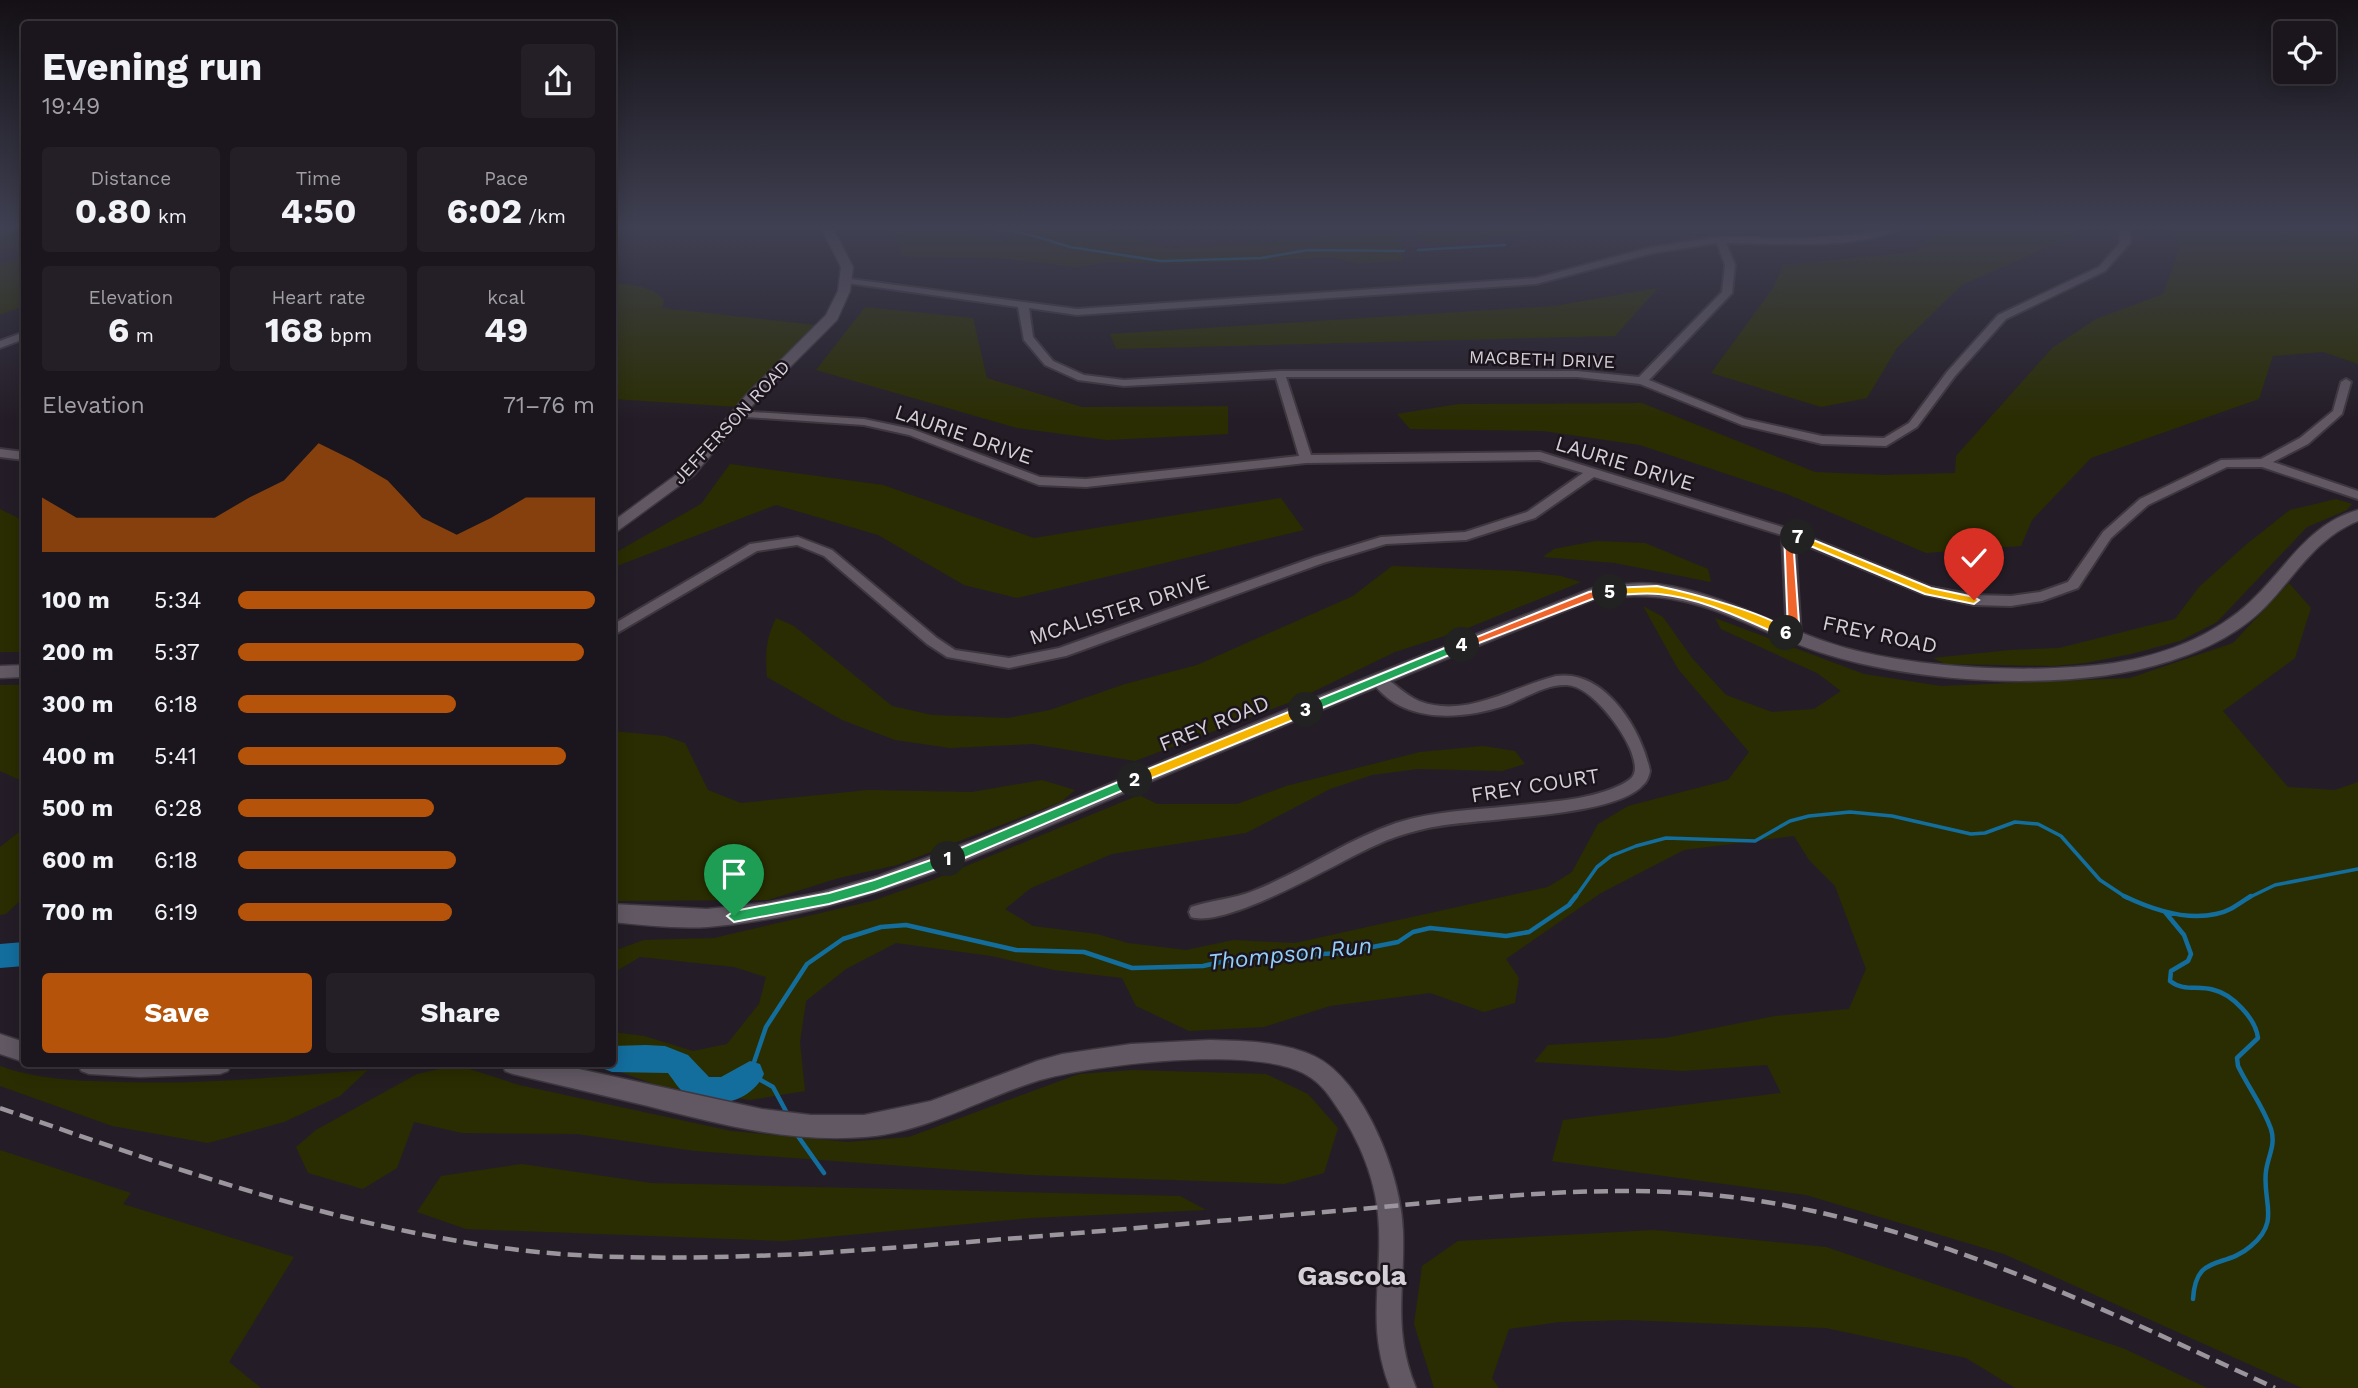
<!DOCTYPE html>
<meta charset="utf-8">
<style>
:root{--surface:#1b161d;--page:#241f26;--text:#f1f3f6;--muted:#a09fa4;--line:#39353b;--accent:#b45309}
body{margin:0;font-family:"Work Sans",sans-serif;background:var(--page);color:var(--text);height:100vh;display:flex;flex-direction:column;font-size:26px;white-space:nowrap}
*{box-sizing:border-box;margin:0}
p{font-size:23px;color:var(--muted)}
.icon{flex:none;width:38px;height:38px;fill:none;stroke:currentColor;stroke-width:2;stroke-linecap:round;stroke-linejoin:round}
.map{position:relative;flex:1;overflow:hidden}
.side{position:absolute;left:21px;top:21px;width:595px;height:1046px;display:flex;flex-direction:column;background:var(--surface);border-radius:7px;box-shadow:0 4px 18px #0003,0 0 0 2px var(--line)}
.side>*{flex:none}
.buttons{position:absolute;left:2273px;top:21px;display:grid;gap:14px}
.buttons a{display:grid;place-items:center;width:63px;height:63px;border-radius:7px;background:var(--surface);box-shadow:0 4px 18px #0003,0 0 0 2px var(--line);font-size:35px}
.pin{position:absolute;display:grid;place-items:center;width:60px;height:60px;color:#fff;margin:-72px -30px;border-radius:50% 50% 50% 0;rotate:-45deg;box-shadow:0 0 7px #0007}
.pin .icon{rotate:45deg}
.km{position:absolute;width:35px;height:35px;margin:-18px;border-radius:50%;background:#222;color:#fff;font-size:19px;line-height:35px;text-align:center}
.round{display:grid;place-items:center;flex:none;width:74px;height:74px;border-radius:7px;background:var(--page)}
.summary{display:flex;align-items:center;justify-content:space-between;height:119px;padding:0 21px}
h1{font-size:38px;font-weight:700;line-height:52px}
.stats{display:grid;grid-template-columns:repeat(3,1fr);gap:10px;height:119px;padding:7px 21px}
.stats div{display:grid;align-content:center;border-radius:7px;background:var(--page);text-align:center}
.stats b{font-size:35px;font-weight:700}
.stats small{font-size:19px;font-weight:400}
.stats p{font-size:19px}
.chart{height:196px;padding:14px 21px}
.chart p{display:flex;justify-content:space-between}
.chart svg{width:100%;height:126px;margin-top:7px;fill:var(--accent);opacity:.7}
.action{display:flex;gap:14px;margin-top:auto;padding:14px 21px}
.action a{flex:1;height:80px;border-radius:7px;background:var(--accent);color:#fff;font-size:28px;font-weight:700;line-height:80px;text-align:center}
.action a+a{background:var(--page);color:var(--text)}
ul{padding:0 21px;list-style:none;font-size:23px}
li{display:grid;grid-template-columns:112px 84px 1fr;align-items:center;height:52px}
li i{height:18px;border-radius:9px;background:var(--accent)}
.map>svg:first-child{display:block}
.green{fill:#2a2d01}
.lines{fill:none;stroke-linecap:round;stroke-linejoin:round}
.stream-far2{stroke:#136e9e;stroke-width:2.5}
.stream-far1{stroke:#136e9e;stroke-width:3.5}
.stream{stroke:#136e9e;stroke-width:4.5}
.river{fill:#136e9e;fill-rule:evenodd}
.minor-casing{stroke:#3e373f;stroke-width:4}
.tertiary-casing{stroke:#3e373f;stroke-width:3}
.minor{fill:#615863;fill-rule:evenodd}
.tertiary{fill:#615863;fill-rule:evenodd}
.rail{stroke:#9b959d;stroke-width:4.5;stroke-dasharray:14 7;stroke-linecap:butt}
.split-1{fill:#22a559;stroke:#fff;stroke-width:2}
.split-2{fill:#22a559;stroke:#fff;stroke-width:2}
.split-3{fill:#f5b400;stroke:#fff;stroke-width:2}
.split-4{fill:#22a559;stroke:#fff;stroke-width:2}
.split-5{fill:#f0652b;stroke:#fff;stroke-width:2}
.split-6{fill:#f5b400;stroke:#fff;stroke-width:2}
.split-7{fill:#f0652b;stroke:#fff;stroke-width:2}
.split-8{fill:#f5b400;stroke:#fff;stroke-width:2}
.labels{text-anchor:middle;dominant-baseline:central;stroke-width:5;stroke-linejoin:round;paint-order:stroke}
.far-street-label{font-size:18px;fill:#d5d0d7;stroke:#1b141d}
.street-label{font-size:21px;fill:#d5d0d7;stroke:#1b141d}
.water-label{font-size:23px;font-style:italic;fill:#93cef6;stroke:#1b141d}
.near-neighbourhood-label{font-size:28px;font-weight:bold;fill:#d5d0d7;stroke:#1b141d}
</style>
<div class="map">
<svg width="2358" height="1388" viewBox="0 0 2358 1388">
<rect width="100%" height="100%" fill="#241d27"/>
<path class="green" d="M0,226h24v20l-24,4z
M889,226h58l62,17 7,-5 -43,-12h117l78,22 190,-12 42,-6 3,30 -43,4 -27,-7 -147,7 -76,-2 -33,5 -79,-9 -89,-1 -9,-2 1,-10z
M1413,226h176l-156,18 -13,-5z
M1948,226h126l3,8 -115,51 -65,63 -30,50 -46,9 -110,-34 62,-85 10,-23 131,-13z
M2172,226h186v138l-35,-12 -50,4 -14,43 -168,59 -59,62 -11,26 -95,7 -139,-59 -147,-49 -97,-14 -133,-2 -13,-15 61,-10 184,-1 173,69 70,3 70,-2 1,-17 96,-108 44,-29 67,-25 16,-44z
M24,257v49l-24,9v-51z
M612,283c17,1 40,3 52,17l-2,8 163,18 -87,81 -125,-8z
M1658,288l-43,48 -499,13 -6,-15 444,-28z
M865,307l108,11 14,60 95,29 146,-1v28l-121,6 -90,-12 -201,-58z
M730,464l153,21 151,53 247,-40 23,32 -287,68 -53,-13 -86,-50 -102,-30 -159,61 -4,-12 88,-50z
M2336,499l16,5 -5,6 -40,17 -90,95 -37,19 -49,13 -46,9 -32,3 -108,-2 -12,-6 77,-8 49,-2 116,-29 24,-32 49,-44 42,-33z
M0,509l24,12v131h-24z
M1596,541l49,2 63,26 3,13 -96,-19 -72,-6 11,-8z
M1392,566l126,5 43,5 20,6 -118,48 -68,22 -99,48 -161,61 -102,-17 -83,4 -55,-8 -53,-20 -75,-43c-2,-23 -1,-39 9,-59l18,8 98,80 40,9 76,3 42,-8 75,-26 72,-19 156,-69z
M2289,583l22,25 -16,50 -72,53 65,76 47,3 23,-8v606h-56l-298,-134 -198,-59 -254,-34 11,-41 218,-27 -14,-28 -84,6 -149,-9 14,-17 117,-7 110,-22 74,-7 17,-40 -31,-83 -26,-26 -15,-24 -110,14 -83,43 -95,66 13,19 -4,25 -31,9 -54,-19 -100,13 -66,21 -75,4 -53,-25 -14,-28 -68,-8 -63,-14 -95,-13 -50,26 -40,32 -6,41 5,49 -55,9 -90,-14 -63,-22h15l1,-32 31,4 49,15 34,-7 32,-40 7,-27 -32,-10 -94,-10 -27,16v-22l31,-11 70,-2 158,-37 63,-22 204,-84 18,9h80l49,-18 134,-34 63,-6 32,5 10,13 -23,7 -84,-2 -46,6 -42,14 -84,44 -134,21 -81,34 -26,21 28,17 64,8 31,9 58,7 47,-10 62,3 253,-56 24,-15 26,-48 30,-18 100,-26 21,-28 -71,-83 -35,-63 20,11 29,41 34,37 46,17 42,-3 27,-18 -24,-18 -96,-44 -6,-11 149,56 77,12 189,-8 103,-35z
M0,685h24v97l-24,-11z
M612,731l53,5 20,7 23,47 33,13 127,-13 104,2 70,-12 33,10 -14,12 -164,63 -58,13 -71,22 -155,1z
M24,828v69l-18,17 -6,1v-68z
M457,1065l62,20 212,46 117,11 61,-5 170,-63 54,-4 133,4 42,20 30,34 -14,45 -40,11 -254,-9 -335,-24 -118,-17 -115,-1 -48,-11 -17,46 -34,21 -55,-16 -12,-26 20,-17 101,-56z
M0,1066c39,14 81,15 122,16 82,3 164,-6 246,-12l-28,26 -56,26 -76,21 -96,-17 -112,-40z
M0,1150l131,43 -8,11 171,53 -65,105 32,26h-261z
M522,1164l129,19 529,13 26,14 -175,8 -247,23 -318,-12 -49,-17 24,-36z
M1654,1230l172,17 299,102 82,39h-192l-49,-30 -140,-30 -199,-8 -68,2 -50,7 -17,49 7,10h-65l-20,-64 8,-58 36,-25z"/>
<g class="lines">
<path class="stream-far2" d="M986,226l45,9 39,12 91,14 100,-3 47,-8 96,1
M1418,250l87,-5"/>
<path class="stream-far1" d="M1575,898l22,-31 14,-11 25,-10 30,-8 89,3 35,-20 19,-5 41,-4 42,4 79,18 14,-1 30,-11 23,2 23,12 39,44 27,18
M2248,898l27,-13 83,-16"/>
<path class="stream" d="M2124,896c27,13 62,25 92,18 13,-2 24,-11 35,-18
M2165,912l19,23 7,19 -3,7 -17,10 -1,10c14,11 28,4 44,9 18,4 42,29 44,48l-21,20 1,8c10,21 25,40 33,63 5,16 -3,27 -5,42 -4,31 15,50 -15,75 -27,24 -55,6 -58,53
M788,1115l-15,-28 -23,-13 16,-47 41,-63 36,-25 38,-12 25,-2 110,25 68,2 48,16 71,-2 36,-8 103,-5 56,-11 15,-10 17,-4 76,8 23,-4 40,-27 7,-9
M795,1132l29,41"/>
<path class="river" d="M24,942v24l-24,2v-24z
M646,1045l19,1 23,9 21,22h12l29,-16 10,3 4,10c-12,27 -49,37 -74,23 -10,-5 -15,-15 -22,-24l-56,-1 -10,-4 -2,-4h12v-18z"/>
<g class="minor-casing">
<path id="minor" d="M1888,226h16c-41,25 -130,17 -178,17l9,22 -3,28 -83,87 96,39 77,17 62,2 25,-15 38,-51 51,-57 101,-48 21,-24v-17h10v17l-25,28 -99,48 -51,57 -38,51 -31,19 -64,-2 -80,-19 -102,-41 -63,-7h-291l25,78 229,-3 252,78 139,57 43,8 37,1 29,-4 28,-10 35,-50 37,-33 81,-39 40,-1 39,-21 33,-27 8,-29 5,-3 5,3 -9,32 -34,30 -35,18 85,29v8l-96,-32h-35l-79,38 -37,33 -33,50 -36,13 -31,5 -37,-1 -51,-11 -128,-53 6,96 -7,5 -7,-5 -5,-102 -188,-58 -59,41 -69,22 -80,4 -63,19 -257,93 -57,12 -62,-11 -20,-13 -103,-88 -27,-11 -40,6 -145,85v-11l138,-81 48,-7 34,13 105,88 18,12 54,8 50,-10 256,-91 66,-20 84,-5 62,-20 56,-39 -44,-13 -233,3 -220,24 -47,-2 -130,-50 -45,-10 -131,-9 -2,-2 6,-3 127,8 48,10 128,48 46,2 213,-23 -23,-78 -152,8 -46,-6 -33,-15 -21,-25 -6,-33 -171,-24 -5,-3 1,-2 234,31 459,-31 116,-31 68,-10 93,1 49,-4zM1717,243l8,22 -3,27 -83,85 -62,-6h-297l-156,9 -40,-5 -31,-14 -20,-24 -4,-29 48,7 459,-31 117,-31z
M24,332v7l-24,9v-7z
M0,449l24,3v8l-24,-3z
M1378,675c15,5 26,20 41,26 47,18 93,-14 137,-25 49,-7 86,54 94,95 -1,5 -3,11 -7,14 -29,34 -172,32 -219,44 -17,4 -34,9 -50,17 -36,16 -147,83 -183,71l-2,-5 2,-5c20,-7 42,-8 62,-16 49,-19 93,-51 143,-68 37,-12 77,-13 115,-17 35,-4 89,-6 118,-26 10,-7 5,-20 2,-29 -8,-21 -40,-65 -64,-66 -21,-1 -42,13 -60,20 -45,15 -106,20 -136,-25z"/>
</g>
<g class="tertiary-casing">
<path id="tertiary" d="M820,226h12l21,41 -3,24 -13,29 -80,80 -63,75 -82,60v-13l72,-53 63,-75 79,-79 12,-24 3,-24z
M2358,510v11c-42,17 -62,54 -92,85 -26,27 -61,44 -96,55 -99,32 -253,23 -351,-9 -86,-29 -126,-67 -224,-53 -141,56 -282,114 -422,173 -150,63 -300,141 -465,155 -32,2 -64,-2 -96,-5v-18l95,5 58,-6 57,-11 56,-16 102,-38 327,-137 286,-113c21,-3 42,-6 63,-4 68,8 125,46 190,64 77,21 189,26 268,15 50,-8 100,-27 137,-62 36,-34 57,-77 107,-91z
M24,665v12l-24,1v-12z
M0,1034l24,8v20l-24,-8z
M1210,1040c34,1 72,1 104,16 51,24 88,122 89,175 2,59 -11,98 13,157h-26c-23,-60 -9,-99 -11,-159 -1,-47 -20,-91 -47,-129 -7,-11 -17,-21 -29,-27 -52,-27 -206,-9 -263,7 -59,18 -112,52 -175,57 -74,6 -147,-13 -217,-31 -45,-11 -90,-21 -135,-32l-8,-3 -3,-7h54l206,45 49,6h53l67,-14 106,-40 25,-7 69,-10z
M78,1064h153l-3,7 -8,3 -80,3 -51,-3 -8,-3z"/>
</g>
<use href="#minor" class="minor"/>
<use href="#tertiary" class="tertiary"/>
<path class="rail" d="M0,1108c169,59 340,120 519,142 95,11 191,8 285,4 182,-12 363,-29 544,-44 140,-12 285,-32 424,-7 178,31 340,110 503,185"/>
</g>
<linearGradient id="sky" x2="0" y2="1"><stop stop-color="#141015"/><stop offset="0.54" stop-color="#3f4052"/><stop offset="1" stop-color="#3f4052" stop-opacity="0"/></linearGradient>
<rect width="2358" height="421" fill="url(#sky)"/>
<path class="split-1" d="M948,854l6,5 -1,4 -78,28 -46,13 -95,18 -7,-6 7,-5 95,-18 45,-13z"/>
<path class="split-2" d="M1135,775l6,5 -1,3 -187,80 -5,1 -6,-5 2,-4z"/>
<path class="split-3" d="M1306,705l6,5 -2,3 -170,70 -5,2 -6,-5 2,-4z"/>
<path class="split-4" d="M1462,641l6,4 -2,3 -156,65 -4,1 -6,-4 2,-4z"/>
<path class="split-5" d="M1610,588l5,4 -2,2 -18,4 -129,50h-8l-1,-3 132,-53z"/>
<path class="split-6" d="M1657,586c30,6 115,28 135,47l-2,3h-8c-39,-17 -80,-38 -123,-42 -16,-2 -33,1 -49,1l-6,-3 6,-4z"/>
<path class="split-7" d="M1784,531h7l12,6 -5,3 -5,-1 7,98 -6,4 -13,-8 7,-3z"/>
<path class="split-8" d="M1794,535h7l130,53 43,9 5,3 -5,4 -49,-10 -131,-55z"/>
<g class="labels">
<g class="far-street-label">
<text transform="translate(1542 359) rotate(2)">MACBETH DRIVE</text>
<text transform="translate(731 422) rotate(-47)">JEFFERSON ROAD</text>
</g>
<g class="street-label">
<text transform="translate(964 434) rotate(19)">LAURIE DRIVE</text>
<text transform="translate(1625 463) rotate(17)">LAURIE DRIVE</text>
<text transform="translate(1119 609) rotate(-18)">MCALISTER DRIVE</text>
<text transform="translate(1880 634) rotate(12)">FREY ROAD</text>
<text transform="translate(1214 723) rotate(-22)">FREY ROAD</text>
<text transform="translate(1535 785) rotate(-9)">FREY COURT</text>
</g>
<g class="water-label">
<text transform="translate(1290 954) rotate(-6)">Thompson Run</text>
</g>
<g class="near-neighbourhood-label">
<text x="1352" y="1275">Gascola</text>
</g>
</g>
</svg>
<div class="buttons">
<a><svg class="icon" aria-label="locate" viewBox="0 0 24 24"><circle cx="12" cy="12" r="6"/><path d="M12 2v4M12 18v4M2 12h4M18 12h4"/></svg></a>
</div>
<div class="pin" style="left:734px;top:916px;background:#1e9e55"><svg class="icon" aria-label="arrive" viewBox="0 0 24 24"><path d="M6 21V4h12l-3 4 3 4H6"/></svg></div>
<div class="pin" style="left:1974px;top:600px;background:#d93025"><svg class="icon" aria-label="check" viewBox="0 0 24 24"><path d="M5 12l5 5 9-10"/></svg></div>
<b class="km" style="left:948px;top:859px">1</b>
<b class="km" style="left:1135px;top:780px">2</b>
<b class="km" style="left:1306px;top:710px">3</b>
<b class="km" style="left:1462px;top:645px">4</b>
<b class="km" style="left:1610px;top:592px">5</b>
<b class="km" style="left:1786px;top:633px">6</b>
<b class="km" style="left:1798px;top:537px">7</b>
<section class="side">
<div class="summary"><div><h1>Evening run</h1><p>19:49</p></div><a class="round"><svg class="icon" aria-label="share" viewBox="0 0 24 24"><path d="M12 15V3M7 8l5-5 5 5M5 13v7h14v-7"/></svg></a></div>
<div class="stats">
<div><p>Distance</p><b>0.80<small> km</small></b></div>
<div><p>Time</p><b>4:50</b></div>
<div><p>Pace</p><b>6:02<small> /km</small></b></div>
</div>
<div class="stats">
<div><p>Elevation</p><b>6<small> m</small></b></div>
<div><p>Heart rate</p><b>168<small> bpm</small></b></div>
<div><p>kcal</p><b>49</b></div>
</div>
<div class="chart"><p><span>Elevation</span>71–76 m</p>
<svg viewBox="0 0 160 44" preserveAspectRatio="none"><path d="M0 44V25L10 32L20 32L30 32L40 32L50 32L60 25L70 19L80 6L90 12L100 19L110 32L120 38L130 32L140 25L150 25L160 25V44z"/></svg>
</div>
<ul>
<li><b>100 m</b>5:34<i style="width:100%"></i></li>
<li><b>200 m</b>5:37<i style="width:97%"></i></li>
<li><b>300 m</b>6:18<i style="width:61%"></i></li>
<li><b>400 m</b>5:41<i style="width:92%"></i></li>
<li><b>500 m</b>6:28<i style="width:55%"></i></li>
<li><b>600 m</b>6:18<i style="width:61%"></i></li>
<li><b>700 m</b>6:19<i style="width:60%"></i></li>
</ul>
<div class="action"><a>Save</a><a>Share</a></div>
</section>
</div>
